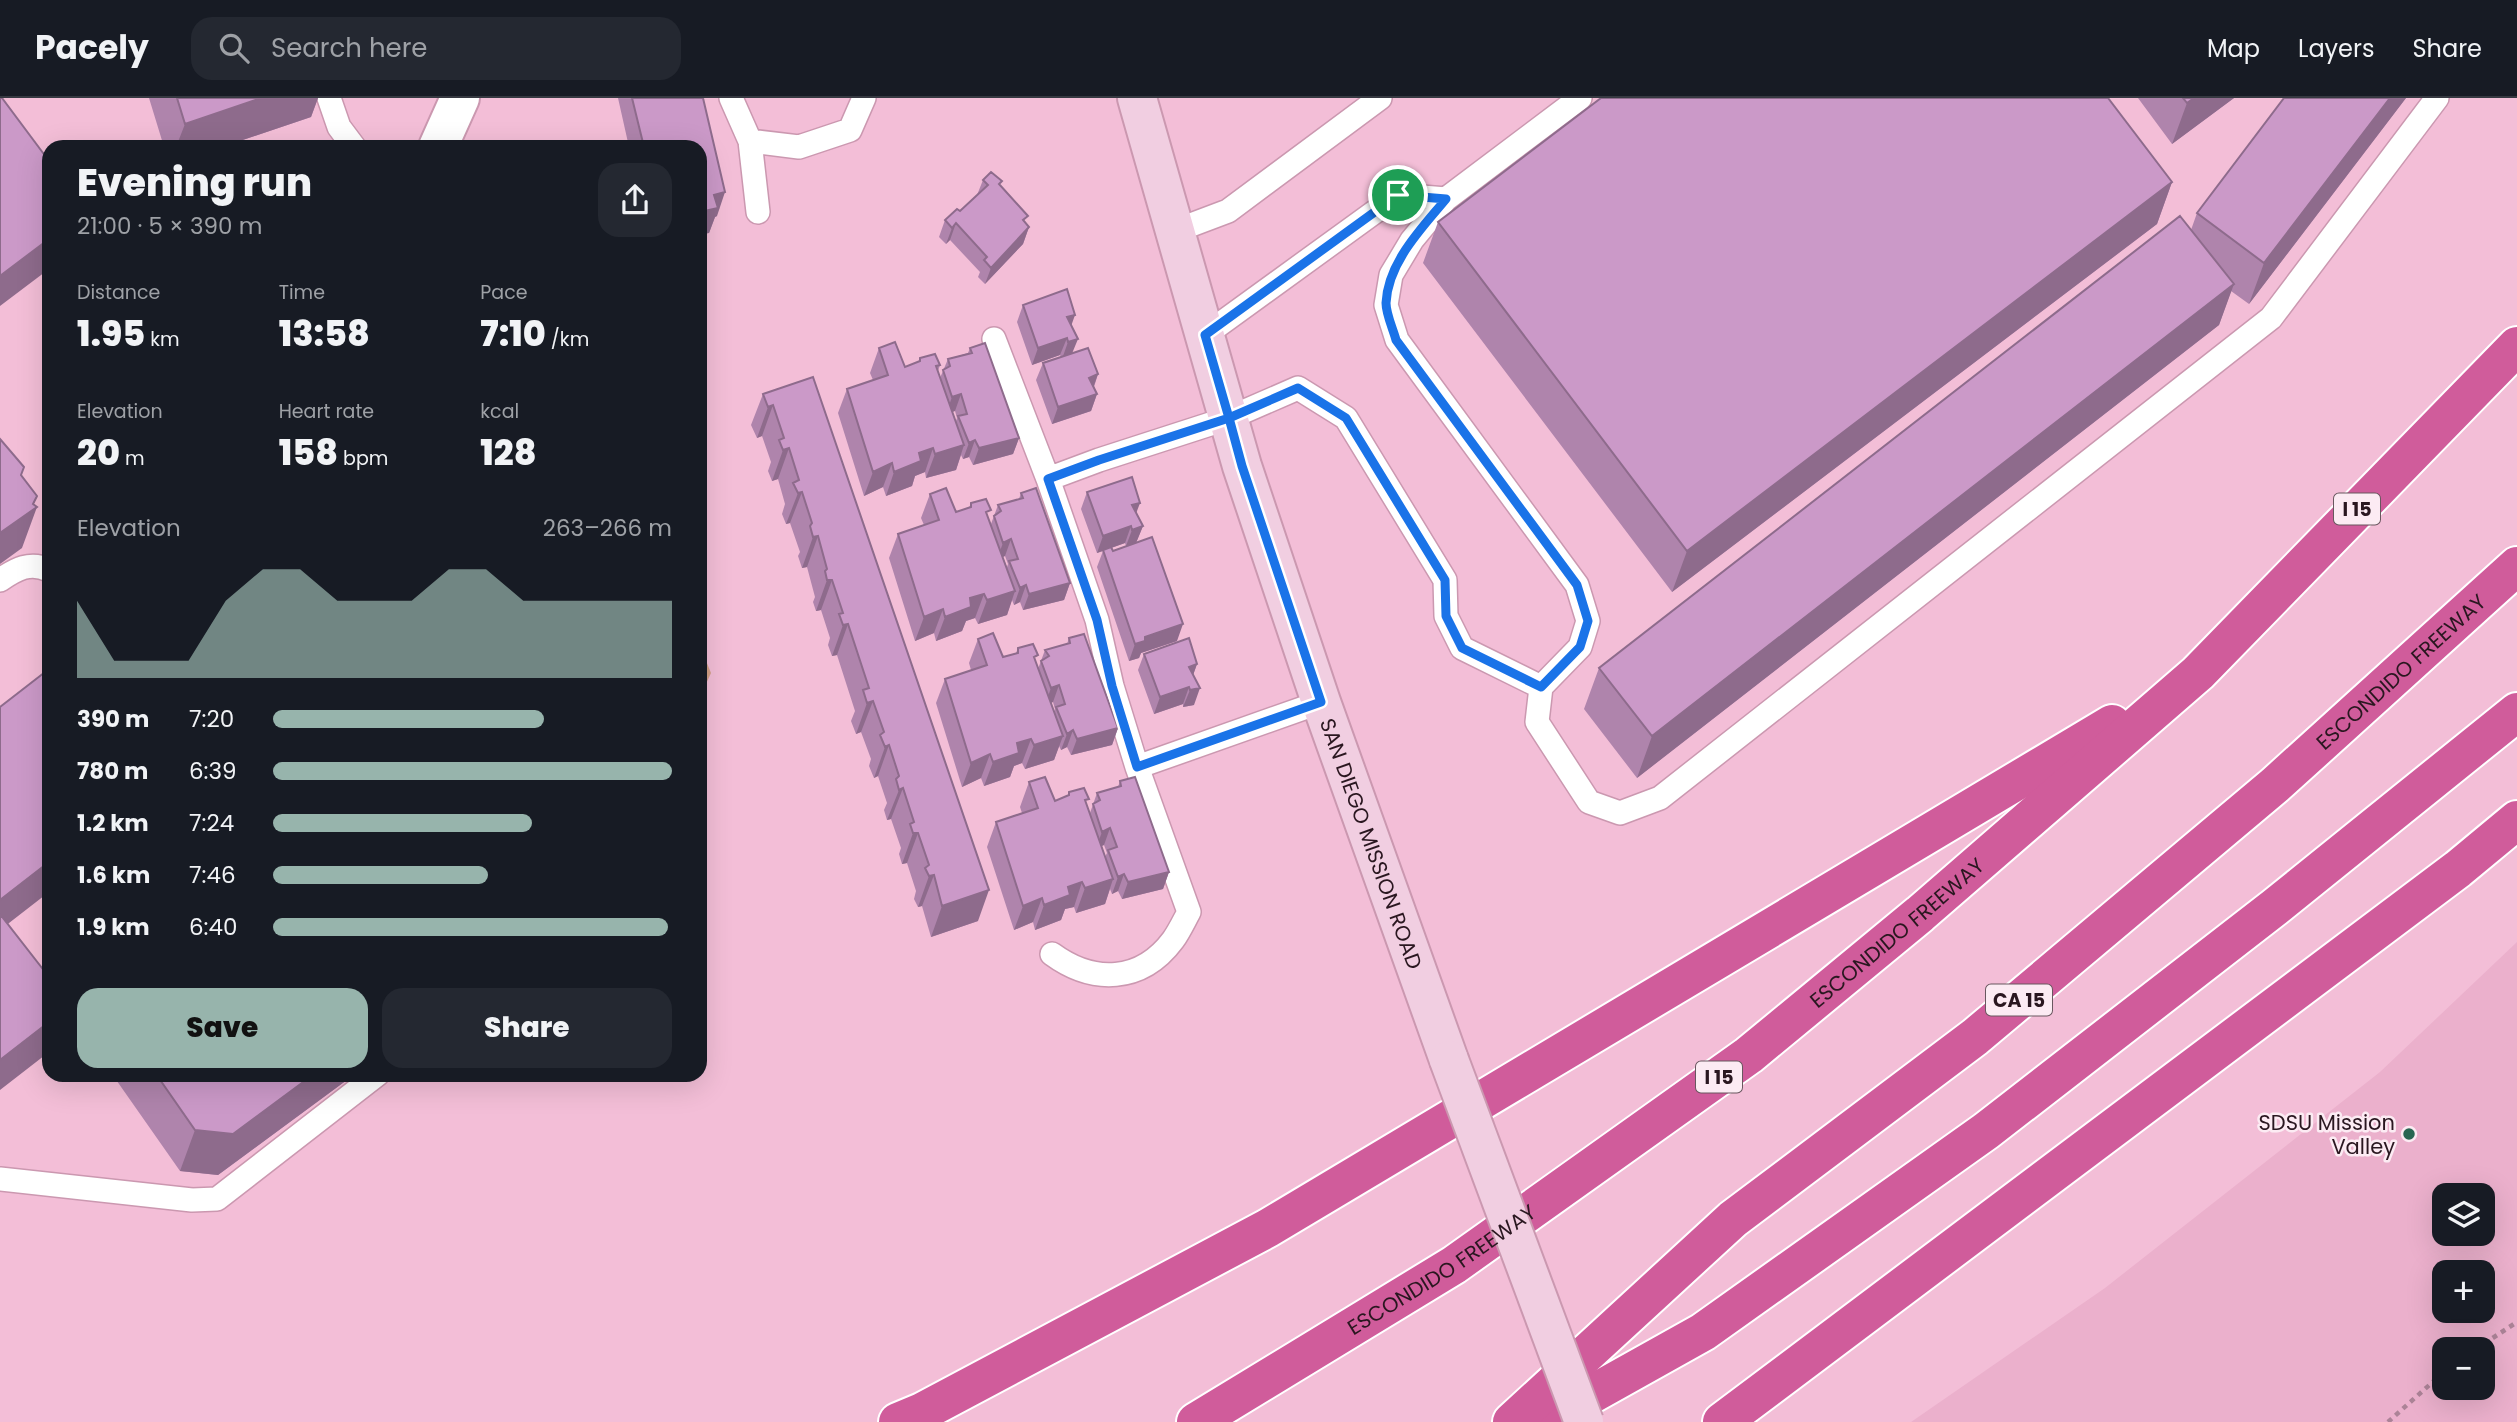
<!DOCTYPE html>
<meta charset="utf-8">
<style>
:root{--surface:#171b24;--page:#242831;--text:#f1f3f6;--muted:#9ea1a6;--line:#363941;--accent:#97b4ac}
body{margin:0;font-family:Poppins,sans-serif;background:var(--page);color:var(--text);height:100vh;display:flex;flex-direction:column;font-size:26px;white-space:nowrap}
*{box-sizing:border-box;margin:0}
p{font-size:23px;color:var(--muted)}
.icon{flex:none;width:38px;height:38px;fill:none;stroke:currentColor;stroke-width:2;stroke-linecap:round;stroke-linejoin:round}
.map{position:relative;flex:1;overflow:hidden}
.panel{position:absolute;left:42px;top:42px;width:665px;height:942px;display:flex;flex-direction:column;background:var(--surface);border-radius:21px;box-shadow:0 7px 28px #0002}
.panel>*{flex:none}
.buttons{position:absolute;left:2432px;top:1085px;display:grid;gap:14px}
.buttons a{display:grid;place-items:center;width:63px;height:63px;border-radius:14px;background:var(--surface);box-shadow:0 7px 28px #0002;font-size:35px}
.pin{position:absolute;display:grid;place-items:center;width:60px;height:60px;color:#fff;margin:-30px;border:4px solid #fff;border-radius:50%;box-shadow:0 2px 7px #0007}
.round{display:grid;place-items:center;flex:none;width:74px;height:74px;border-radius:21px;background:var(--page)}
.overview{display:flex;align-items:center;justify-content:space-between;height:119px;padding:0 35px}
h1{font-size:38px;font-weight:800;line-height:52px}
.metrics{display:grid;grid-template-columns:repeat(3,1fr);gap:10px;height:119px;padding:7px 35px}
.metrics div{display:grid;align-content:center}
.metrics b{font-size:35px;font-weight:800}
.metrics small{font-size:19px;font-weight:400}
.metrics p{font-size:19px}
.chart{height:196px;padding:14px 35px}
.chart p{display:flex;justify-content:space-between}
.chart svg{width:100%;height:126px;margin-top:7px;fill:var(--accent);opacity:.7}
.cta{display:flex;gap:14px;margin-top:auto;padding:14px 35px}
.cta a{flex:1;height:80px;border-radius:21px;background:var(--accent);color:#111;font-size:28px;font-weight:800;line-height:80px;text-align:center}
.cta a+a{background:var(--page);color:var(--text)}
ul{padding:0 35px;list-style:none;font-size:23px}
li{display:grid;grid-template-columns:112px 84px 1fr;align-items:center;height:52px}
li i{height:18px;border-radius:9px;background:var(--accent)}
header{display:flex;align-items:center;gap:42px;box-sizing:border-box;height:98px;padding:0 35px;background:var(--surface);border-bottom:2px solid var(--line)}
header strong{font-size:33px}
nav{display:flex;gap:38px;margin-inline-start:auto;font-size:24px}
.search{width:490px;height:63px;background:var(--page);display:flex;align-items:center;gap:18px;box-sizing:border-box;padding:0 24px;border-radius:21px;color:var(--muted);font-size:26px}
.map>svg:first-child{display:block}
.built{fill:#ebb0cc;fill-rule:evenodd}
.green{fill:#d3a086}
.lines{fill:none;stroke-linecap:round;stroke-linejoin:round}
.lane-casing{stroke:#cb98b0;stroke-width:26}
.street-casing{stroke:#cb98b0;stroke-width:42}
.secondary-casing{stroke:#cb98b0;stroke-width:42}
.highway-casing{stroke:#fff;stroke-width:42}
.path{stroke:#ac8397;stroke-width:4.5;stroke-dasharray:5 5;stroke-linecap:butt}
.lane{stroke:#fff;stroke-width:23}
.street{stroke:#fff;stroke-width:38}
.secondary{stroke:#f1cee1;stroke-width:38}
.highway{stroke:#d05c9b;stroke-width:38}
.secondary-bridge-casing{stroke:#cb98b0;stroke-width:42;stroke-linecap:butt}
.secondary-bridge{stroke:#f1cee1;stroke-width:38}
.wall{fill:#af84ac;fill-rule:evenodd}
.shaded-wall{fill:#8e6b8c}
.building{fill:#cb99c8;stroke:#8e6b8c;stroke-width:2}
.route-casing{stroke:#fff;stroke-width:14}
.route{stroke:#1a73e8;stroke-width:9}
.poi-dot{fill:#286652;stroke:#fcebf3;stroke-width:2.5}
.labels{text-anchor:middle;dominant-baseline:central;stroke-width:5;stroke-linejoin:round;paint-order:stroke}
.shield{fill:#fcebf3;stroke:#69575f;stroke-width:2}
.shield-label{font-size:19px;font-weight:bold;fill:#2a1720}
.street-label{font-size:21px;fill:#2a1720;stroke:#fcebf3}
.poi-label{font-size:21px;fill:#2a1720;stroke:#fcebf3;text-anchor:end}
</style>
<header>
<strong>Pacely</strong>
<div class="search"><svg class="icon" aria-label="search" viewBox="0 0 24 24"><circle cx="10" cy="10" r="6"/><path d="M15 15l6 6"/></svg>Search here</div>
<nav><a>Map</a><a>Layers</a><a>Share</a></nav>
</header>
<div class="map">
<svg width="2517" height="1324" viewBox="0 0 2517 1324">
<rect width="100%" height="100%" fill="#f3bed7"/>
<path class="built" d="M2517,844v480h-606l194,-134 275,-216zM2445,1097h38v39h-38zM2445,1174h38v39h-38zM2445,1251h38v39h-38z"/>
<path class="green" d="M700,548l11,27 -11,24z"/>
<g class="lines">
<g class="lane-casing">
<path id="lane" d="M329,0l10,29 15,20
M731,0l19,43 49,6 51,-17 14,-32
M1580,0l-134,101 -34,41 -21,35 -5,30 11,35 180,245 11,36 -8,26 -39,40 -4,35 52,80 31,11 40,-15 611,-480 166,-220
M750,43l8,71
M1175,133l53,-20 152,-113
M1205,237l193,-140 48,4
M994,241l54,140
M0,482c16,-11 30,-19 49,-10
M1137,669l-25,-81 -15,-66 -49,-141 51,-19 130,-42 69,-30 48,30 99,162 1,36 16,32 79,39
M1052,856c41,30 89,29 121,-14 6,-8 11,-19 16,-28l-52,-145 184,-65
M0,1081l192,21 25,-1 161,-125"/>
</g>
<g class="street-casing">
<path id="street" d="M438,49l22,-49"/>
</g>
<g class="secondary-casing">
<g id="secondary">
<path id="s1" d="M1137,0l105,368 79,236 128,358"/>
</g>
</g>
<g class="highway-casing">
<g id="highway">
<path d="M1549,1320l154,-86 283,-201 289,-224 242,-195"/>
<path d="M898,1324l24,-10 346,-184 844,-504"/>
<path id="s2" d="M1196,1324l258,-157 295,-210 171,-141 278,-241 319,-327"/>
<path id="s3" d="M1512,1324l221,-203 242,-182 300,-252 242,-219"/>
<path d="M1722,1324l736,-553 59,-49"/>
</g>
</g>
<path class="path" d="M2476,1251l41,-27
M2388,1324l57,-51"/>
<use href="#lane" class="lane"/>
<use href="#street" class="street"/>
<use href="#secondary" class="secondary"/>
<use href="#highway" class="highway"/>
<g class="secondary-bridge-casing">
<path id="secondary-bridge" d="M1449,962l135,362"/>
</g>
<use href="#secondary-bridge" class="secondary-bridge"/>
</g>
<path class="wall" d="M149,0h169l-7,19 -89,30h-58z
M618,0h85l14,118 -2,1 -6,16 -9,-86h-71z
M2138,0h96l-62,46z
M2284,0h122l-157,206 -18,-13 -12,34 -582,453 -53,-69 15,-41 592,-438 6,-17z
M983,82l17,5 29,42 -6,17 -38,40 -7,-7 2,-5 -30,-32 -4,4 -7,-7 6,-17 15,-9 17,-16z
M2172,84l-15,42 -485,368 -249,-329 15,-41z
M1023,207l48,21 1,27 26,21 -4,13 3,7 -6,17 -39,13 -16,-44 7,-17 18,-6 -1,-2 -28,10 -15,-43z
M879,250l26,19 13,-5 2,-4 20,7 -2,6 2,7 8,-19 20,-6 2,-5 49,90 -6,16 -40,11 -4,-8 -6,2 -2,-4 -5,15 -30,8 -1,-6 -10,4 -3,10 -26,10 -3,-9 -19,9 -26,-83 9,-24 26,-9 -3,-7zM955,313l2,7 -1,3 -4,-9z
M813,279l165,544 -47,16 -9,-31 -4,1 -4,-8 2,-8 -9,-28 -5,1 -3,-10 2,-6 -10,-29 -4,1 -3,-10 3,-7 -9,-27 -4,2 -5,-12 2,-7 -10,-27 -5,2 -5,-13 4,-10 -18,-56 -5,1 -4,-11 2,-7 -9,-28 -5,1 -3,-9 2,-5 -8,-30 -5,1 -4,-12 2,-4 -10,-29 -4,1 -4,-10 3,-10 -7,-25 -6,2 -4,-10 3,-9 -9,-26 -5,2 -6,-13 12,-31z
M1087,394l49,22 7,12 -7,17 41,98 -36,12 -2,5 -10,3 -32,-94 6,-16 -6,2 -16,-44zM1125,445l1,3 -13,5 -2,-3z
M1021,395l49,90 -6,17 -41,10 -3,-8 -6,3 -2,-5 -5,15 -29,9 -3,-6 -9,3 -4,10 -26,10 -2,-8 -19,8 -26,-83 9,-24 26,-9 -3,-7 9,-24 26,18 13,-4 2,-5 17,14 3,7 7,-19 21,-6zM1005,458l3,8 -1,3 -4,-10z
M1069,540l49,90 -6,17 -41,10 -4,-8 -6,3 -2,-4 -5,14 -29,9 -3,-6 -8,3 -4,11 -26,9 -3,-8 -19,9 -26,-84 9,-24 26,-9 -2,-7 9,-24 25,18 13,-4 2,-5 18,14 2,7 7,-19 22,-6zM1053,604l2,7 -1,3 -3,-9z
M1144,556l53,10 -4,11 1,30 -11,2v-3l-29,10 -16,-44z
M1120,683l49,91 -6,17 -41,10 -4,-8 -6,3 -2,-5 -5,15 -29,9 -2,-6 -9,2 -4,11 -26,10 -2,-8 -19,8 -27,-83 9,-25 26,-9 -2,-6 9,-25 26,19 13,-5 1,-4 18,13 3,8 7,-20 21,-6zM1104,747l3,8 -2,4 -3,-11z
M112,976h243l-137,101 -38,-4z"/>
<path class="shaded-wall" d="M261,0h57l-7,19 -89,30h-46l9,-23z
M2194,0h40l-62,46 15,-41z
M2390,0h16l-157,206 15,-41z
M2172,84l-15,42 -485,368 15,-41z
M725,94l-8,24 -2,1 -6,16 -9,2v-23l14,-17z
M956,125l-6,17 -4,4 6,-16z
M1029,129l-6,17 -38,40 6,-16z
M49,141v30l-49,37v-30z
M2234,186l-15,41 -582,453 15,-42z
M1075,217l-6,17 -2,-15z
M1067,240l-7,17 -28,10 6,-17z
M1078,241l-7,17 -9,3 6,-17z
M1098,276l-6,17 -3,-13z
M961,296l-6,17 -9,3 6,-17z
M1097,296l-6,17 -39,13 6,-17z
M773,307l-11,31 -5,2 11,-31z
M1019,340l-6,16 -40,11 6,-17z
M975,342l-6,17 -6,2 6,-16z
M964,347l-8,25 -30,8 9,-24z
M789,350l-11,31 -6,2 11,-31z
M933,350l-8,24 -10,4 -3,10 -26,10 8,-24 25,-19z
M892,365l-9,24 -19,9 9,-24z
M802,394l-12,31 -4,1 12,-31z
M37,398l-6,15 6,-4 -15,41 -22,16v-31z
M1140,405l-6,16 -2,-14z
M1131,428l-6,17 -28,10 6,-17z
M1143,428l-7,17 -10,3 6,-16z
M818,438l-11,31 -5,1 11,-31z
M1011,441l-6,17 -8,3 6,-16z
M827,482h5l-11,30 -5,1z
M1070,485l-6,17 -41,10 6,-16z
M1026,487l-6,17 -6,3 6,-17z
M1015,493l-8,24 -29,9 9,-24z
M984,496l-9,24 -9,3 -4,10 -26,10 9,-24 25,-19z
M943,511l-9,24 -19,8 9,-24z
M848,526l-11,31 -5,1 11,-31z
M1183,526l-6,17 -36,12 -2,5 -10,3 6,-17 10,-7z
M1197,566l-6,17 -2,-14z
M1059,587l-6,17 -8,3 6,-17z
M1189,589l-6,17 -29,10 6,-17z
M1200,590l-6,17 -11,2 7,-17z
M873,603l-12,31 -5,2 11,-31z
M1118,630l-6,17 -41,10 6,-16z
M1073,632l-6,17 -6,3 6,-16z
M1063,638l-9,24 -29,9 9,-24z
M1031,641l-9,24 -8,3 -4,11 -26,9 9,-24 24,-19z
M889,647l-11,31 -4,2 11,-31z
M990,656l-9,24 -19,9 9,-24z
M903,690l-12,31 -4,1 12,-30z
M1110,730l-6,17 -8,3 6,-16z
M913,735h5l-11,30 -5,1z
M49,764v30l-49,38v-30z
M1169,774l-6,17 -41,10 6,-17z
M1124,776l-6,17 -6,3 6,-17z
M934,777l-12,31 -4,1 11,-31z
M1113,781l-8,25 -29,9 9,-25z
M1082,784l-8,25 -9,2 -4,11 -26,10 9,-25 24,-18z
M989,792l-11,31 -47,16 11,-31z
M1042,800l-9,24 -19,8 9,-24z
M49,924v30l-49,38v-30z
M314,976h41l-137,101 -38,-4 15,-41z"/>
<path class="building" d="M0,0h2l47,63v78l-49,37z
M177,0h84l-76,26z
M632,0h71l22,94 -11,3 4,13 -18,4v-65h-56z
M1601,0h507l64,84 -485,369 -249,-329z
M2183,0h11l-7,5z
M2284,0h106l-126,165 -67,-50z
M991,74l11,9 -3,3 29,32 -5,4 6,7 -38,41 -7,-8 3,-3 -31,-34 -4,5 -7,-8 12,-11 3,2 28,-26 -5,-5z
M2180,118l54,68 -582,452 -53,-68z
M1067,191l8,26 -8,2 11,22 -10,3 -1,-4 -29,10 -15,-43z
M895,244l10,25 15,-6v-3l15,-4 5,11 -4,1 28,79 -29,9 -2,-6 -14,5 2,8 -27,11 -2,-9 -19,9 -26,-83 41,-14 -9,-27z
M985,245l34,95 -40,10 -4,-8 -6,3 -11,-27 9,-2 -6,-20 -9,3 -9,-27 7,-4 -2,-7 24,-6 -2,-5z
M1088,250l10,26 -9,4 8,16 -39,13 -15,-44z
M813,279l176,513 -47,16 -8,-31 -5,1 -4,-8 4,-3 -11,-32h-5l-3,-9 4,-2 -11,-34 -4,2 -3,-11 3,-3 -10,-31 -4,2 -5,-12 4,-3 -11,-31 -6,2 -4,-13 6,-2 -21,-64 -5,1 -4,-11 4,-1 -11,-33h-5l-2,-9 2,-2 -9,-33 -5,1 -3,-11 2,-3 -10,-31 -4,1 -5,-10 6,-3 -10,-32 -6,2 -4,-10 5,-2 -11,-33 -5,2 -5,-13z
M0,341l24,28 -3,8 16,21 -4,8 4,3 -37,26z
M1132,379l8,26 -8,2 11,21 -11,4 -1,-4 -28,10 -16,-44z
M946,390l10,24 15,-5v-4l15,-4 5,11 -5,2 29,79 -28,9 -3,-6 -14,4 1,9 -26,10 -2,-8 -19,8 -26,-83 41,-14 -9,-26z
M1036,390l34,95 -41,11 -3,-9 -6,3 -11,-27 9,-2 -7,-20 -8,4 -9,-27 7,-5 -3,-6 25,-7 -2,-5z
M1152,439l31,87 -38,13v4l-10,3 -32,-94 8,-3 2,4z
M993,535l10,24 15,-4v-5l15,-4 5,11 -4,2 29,79 -29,9 -3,-6 -14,4 2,10 -26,9 -3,-8 -19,9 -26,-84 42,-14 -9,-26z
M1084,536l34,94 -41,11 -4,-9 -6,4 -11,-27 9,-3 -6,-19 -8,3 -10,-27 8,-5 -4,-6 25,-7 -1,-5z
M1189,540l8,26 -8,3 11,21 -10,2 -1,-3 -29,10 -16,-43z
M49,571v193l-49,38v-193z
M1045,679l10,24 14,-6v-3l15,-4 5,11 -4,1 28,79 -28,9 -3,-6 -14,5 2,8 -26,10 -2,-7 -19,8 -27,-84 42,-14 -9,-26z
M1135,679l34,95 -41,10 -4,-8 -6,3 -10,-27 9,-3 -7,-19 -8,4 -9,-28 7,-4 -3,-7 24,-7 -1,-5z
M0,816l49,63v45l-49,38z
M156,976h158l-81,60 -38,-4z"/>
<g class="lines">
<g class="route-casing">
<path id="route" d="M1398,97l-193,140 24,83 -130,42 -51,19 49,141 15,66 25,81 184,-65 -79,-236 -13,-48 69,-30 48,30 99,162 1,36 16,32 79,39 39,-40 8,-26 -11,-36 -181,-245c-3,-11 -10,-26 -10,-37 2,-41 36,-75 60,-104l-48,-4"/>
</g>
<use href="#route" class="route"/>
</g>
<circle class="poi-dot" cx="2409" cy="1036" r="7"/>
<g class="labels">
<g class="shield">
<rect x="2334" y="395.5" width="46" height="31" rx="5"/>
<rect x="1986" y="886.5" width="66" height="31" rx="5"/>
<rect x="1696" y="963.5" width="46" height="31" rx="5"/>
</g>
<g class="shield-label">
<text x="2357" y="411">I 15</text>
<text x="2019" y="902">CA 15</text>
<text x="1719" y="979">I 15</text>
</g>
<g class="street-label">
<text stroke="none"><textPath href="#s3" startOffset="1164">ESCONDIDO FREEWAY</textPath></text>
<text stroke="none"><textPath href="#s1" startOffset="782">SAN DIEGO MISSION ROAD</textPath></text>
<text stroke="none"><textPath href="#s2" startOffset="856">ESCONDIDO FREEWAY</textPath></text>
<text stroke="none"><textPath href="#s2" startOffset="289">ESCONDIDO FREEWAY</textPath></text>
</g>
<g class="poi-label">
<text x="2395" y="1024">SDSU Mission<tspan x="2395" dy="24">Valley</tspan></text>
</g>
</g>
</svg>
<div class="buttons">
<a><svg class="icon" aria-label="layers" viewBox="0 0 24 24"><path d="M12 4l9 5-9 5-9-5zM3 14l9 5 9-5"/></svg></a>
<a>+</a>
<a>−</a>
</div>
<div class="pin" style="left:1398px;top:97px;background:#1e9e55"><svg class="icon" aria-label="arrive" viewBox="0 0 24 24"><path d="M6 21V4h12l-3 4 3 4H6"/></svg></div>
<section class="panel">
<div class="overview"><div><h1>Evening run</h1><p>21:00 · 5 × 390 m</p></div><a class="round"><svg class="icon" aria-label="share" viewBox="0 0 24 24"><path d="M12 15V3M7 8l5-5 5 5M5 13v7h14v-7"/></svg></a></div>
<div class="metrics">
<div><p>Distance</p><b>1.95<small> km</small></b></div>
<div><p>Time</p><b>13:58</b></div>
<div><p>Pace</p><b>7:10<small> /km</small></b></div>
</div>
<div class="metrics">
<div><p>Elevation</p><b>20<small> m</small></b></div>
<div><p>Heart rate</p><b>158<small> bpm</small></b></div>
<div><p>kcal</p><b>128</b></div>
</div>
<div class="chart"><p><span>Elevation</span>263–266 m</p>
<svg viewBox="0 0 160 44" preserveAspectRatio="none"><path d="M0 44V17L10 38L20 38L30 38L40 17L50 6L60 6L70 17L80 17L90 17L100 6L110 6L120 17L130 17L140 17L150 17L160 17V44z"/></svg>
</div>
<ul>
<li><b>390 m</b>7:20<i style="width:68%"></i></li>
<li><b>780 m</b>6:39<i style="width:100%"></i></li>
<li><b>1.2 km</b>7:24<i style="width:65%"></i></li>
<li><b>1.6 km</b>7:46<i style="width:54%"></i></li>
<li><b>1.9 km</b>6:40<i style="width:99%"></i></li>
</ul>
<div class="cta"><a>Save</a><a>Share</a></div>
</section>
</div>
